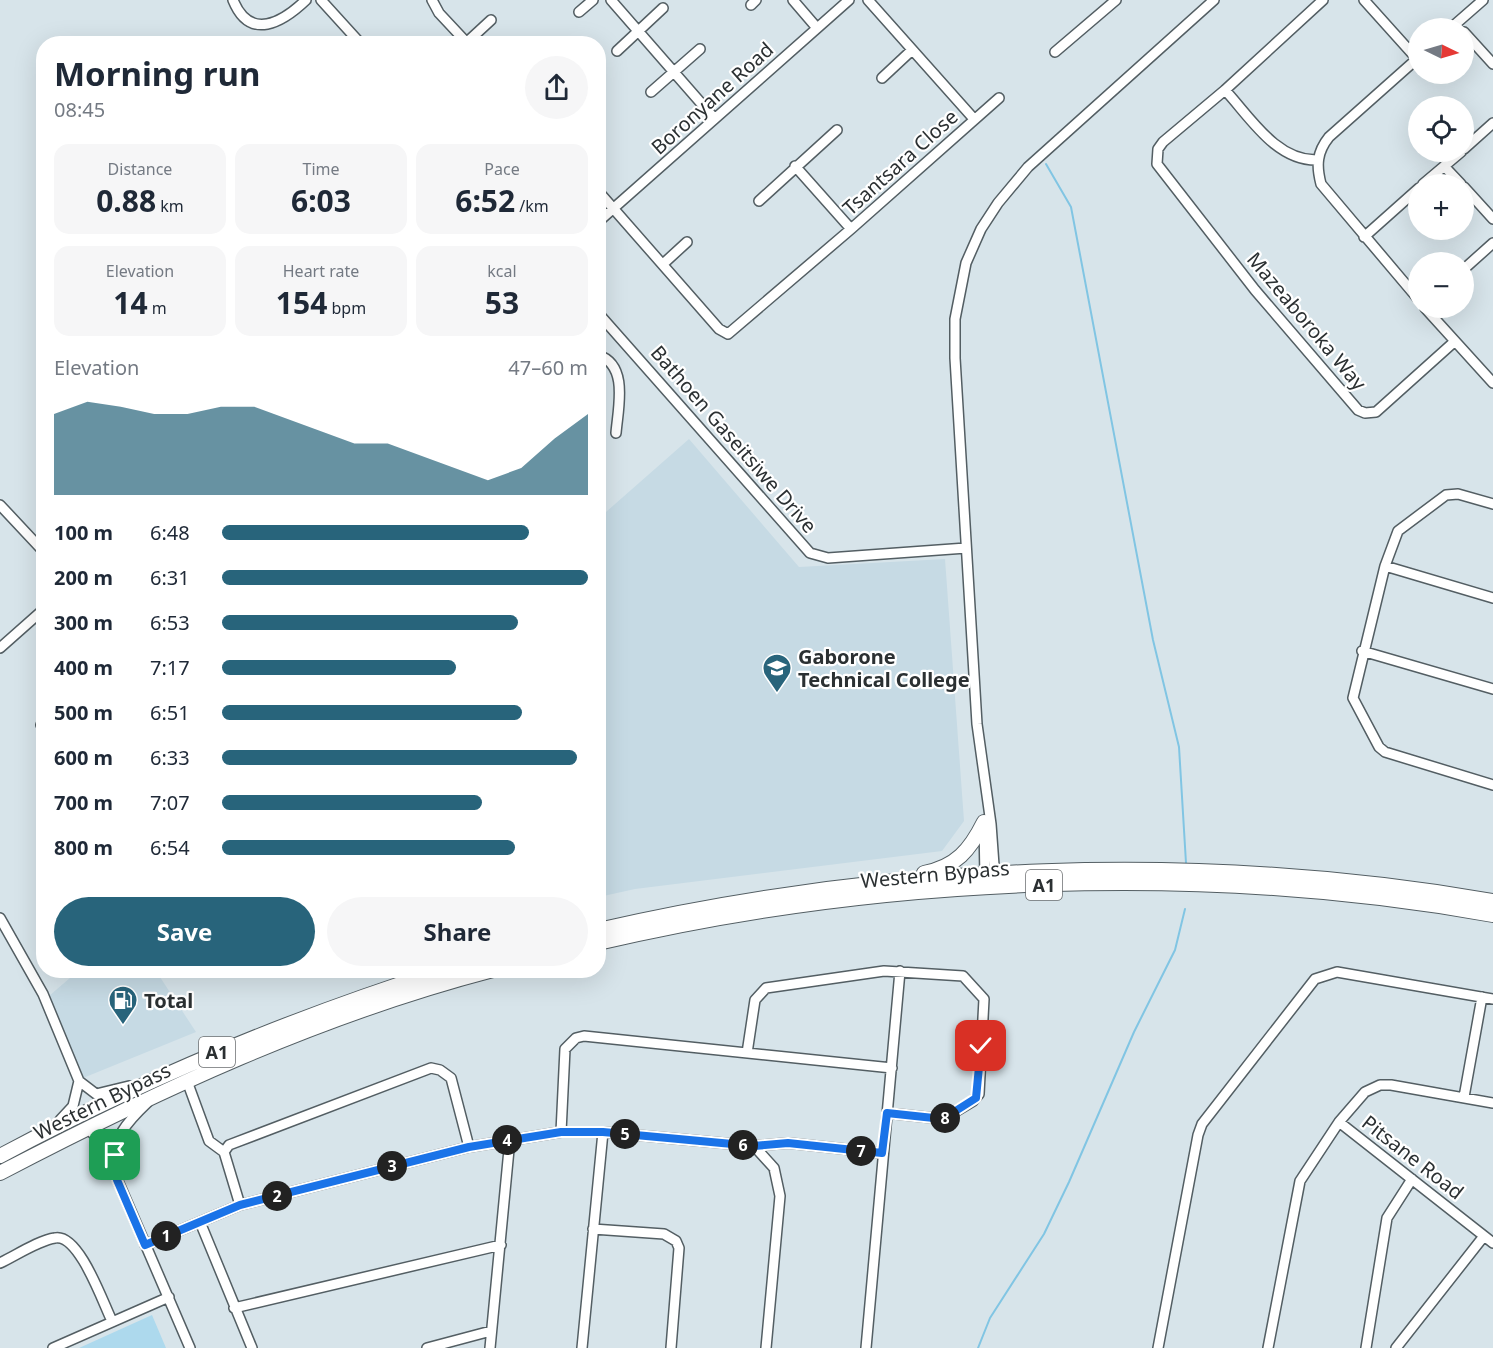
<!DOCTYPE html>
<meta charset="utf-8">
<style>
:root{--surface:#fff;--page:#f6f6f7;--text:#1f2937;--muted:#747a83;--accent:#28647b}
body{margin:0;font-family:"Noto Sans",sans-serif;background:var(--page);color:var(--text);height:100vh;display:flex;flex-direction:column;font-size:22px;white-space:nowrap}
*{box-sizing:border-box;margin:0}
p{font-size:20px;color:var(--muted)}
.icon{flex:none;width:33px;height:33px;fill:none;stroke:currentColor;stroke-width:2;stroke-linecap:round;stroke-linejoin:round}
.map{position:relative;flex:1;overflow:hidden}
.side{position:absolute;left:36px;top:36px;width:570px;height:942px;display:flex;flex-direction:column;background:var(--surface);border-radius:24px;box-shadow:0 6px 24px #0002}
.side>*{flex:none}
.needle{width:39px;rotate:95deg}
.controls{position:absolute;left:1408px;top:18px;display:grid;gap:12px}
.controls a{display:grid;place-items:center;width:66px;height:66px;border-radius:50%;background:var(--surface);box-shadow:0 6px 24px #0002;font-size:30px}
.pin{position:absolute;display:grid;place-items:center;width:51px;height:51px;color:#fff;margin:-26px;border-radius:12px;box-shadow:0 3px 9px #0006}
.km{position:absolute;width:30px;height:30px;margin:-15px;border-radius:50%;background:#222;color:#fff;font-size:16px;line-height:30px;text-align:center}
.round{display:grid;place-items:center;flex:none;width:63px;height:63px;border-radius:32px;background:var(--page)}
.overview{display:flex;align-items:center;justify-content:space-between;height:102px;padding:0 18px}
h1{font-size:33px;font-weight:700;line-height:45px}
.figures{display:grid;grid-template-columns:repeat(3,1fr);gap:9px;height:102px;padding:6px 18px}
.figures div{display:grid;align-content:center;border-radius:15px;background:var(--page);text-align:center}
.figures b{font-size:30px;font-weight:700}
.figures small{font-size:16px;font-weight:400}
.figures p{font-size:16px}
.chart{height:168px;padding:12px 18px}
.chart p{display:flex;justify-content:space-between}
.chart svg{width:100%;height:108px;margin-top:6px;fill:var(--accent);opacity:.7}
.cta{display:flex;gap:12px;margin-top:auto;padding:12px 18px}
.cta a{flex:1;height:69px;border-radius:36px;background:var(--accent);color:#fff;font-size:24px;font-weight:700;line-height:69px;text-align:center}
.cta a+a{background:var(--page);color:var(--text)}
ul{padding:0 18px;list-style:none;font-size:20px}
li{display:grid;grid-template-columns:96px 72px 1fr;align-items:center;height:45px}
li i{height:15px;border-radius:8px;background:var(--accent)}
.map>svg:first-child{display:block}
.built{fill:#c6dae4}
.green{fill:#add9ed}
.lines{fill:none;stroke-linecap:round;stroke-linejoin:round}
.stream{stroke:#81c5e3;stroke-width:2}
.minor-casing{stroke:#535e63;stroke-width:12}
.highway-casing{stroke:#535e63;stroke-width:16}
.minor{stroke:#fff;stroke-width:9}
.highway{stroke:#fff;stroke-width:14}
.route-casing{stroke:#fff;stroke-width:12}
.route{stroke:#1a73e8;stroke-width:8}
.labels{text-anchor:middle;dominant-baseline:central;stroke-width:4.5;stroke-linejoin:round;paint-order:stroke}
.shield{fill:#fff;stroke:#6b6e70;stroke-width:1.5}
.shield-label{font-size:18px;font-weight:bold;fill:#2b3032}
.street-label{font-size:20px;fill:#2b3032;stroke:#fff}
.poi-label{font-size:20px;font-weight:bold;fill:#2b3032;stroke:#fff;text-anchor:start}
</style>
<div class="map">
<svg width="1493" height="1348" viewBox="0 0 1493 1348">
<rect width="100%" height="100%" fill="#d7e4ea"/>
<path class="built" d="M689,439l110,128 146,-8 19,262 -22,30 -307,38 -36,8 -1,-378z
M78,971h78l40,61 -113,46 -34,-82z"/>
<path class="green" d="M152,1315l14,33h-87z"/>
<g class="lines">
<path class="stream" d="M1046,164l25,43 82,433 26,107 7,116
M978,1348l12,-30 54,-84 25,-52 65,-150 41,-82 10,-41"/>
<g class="minor-casing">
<path id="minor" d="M233,0c17,42 50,22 73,0
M321,0l40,44
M432,0l7,13 29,31
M611,0l103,118
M793,0l24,28
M868,0l106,119
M1323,0l-98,90 -62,52 -5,7 -1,15 98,126 103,120 7,3 11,-1 78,-70
M1364,0l53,59
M751,5l5,-5
M579,12l14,-12
M1451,28l32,-28
M1464,32l29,32
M465,44l26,-24
M617,51l46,-43
M1055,52l61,-52
M1419,57l-90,80c-12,15 -13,28 -8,47l98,116
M882,78l30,-28
M1225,90c25,27 51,71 92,70
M651,92l49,-43
M1464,149l29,-26
M795,166l56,63
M1444,166l17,18
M1423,184l38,-32
M1464,187l29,32
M598,191l121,138 9,5 123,-105 148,-131
M759,201l78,-71
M598,222l251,-222
M1364,237l55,-49
M663,264l24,-22
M1464,269l29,-26
M1425,308l68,75
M598,313l212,240 18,5 138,-10
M42,322l2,-2
M598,355c31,10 20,53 18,78
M1493,504l-35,-10 -12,1 -48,36 -13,35 -32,132 26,49 6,5 108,33
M0,505l44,47
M1385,566l108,32
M0,648l44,-39
M1362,651l131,38
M44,718l-3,7 3,5
M984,824l1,55
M995,879l-4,-55 -14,-100 -22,-366v-39l11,-56 15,-34 17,-26 30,-36 186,-167
M0,918l43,76 36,87 17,13 33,-8
M747,1053l8,-53 11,-12 118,-17 79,5 21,23 -5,95 -6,7 -30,18 -56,-6
M187,1081l22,60 15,11
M1464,1097l18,-100
M60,1120l13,-14 6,-25
M1339,1122l154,121
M88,1128l14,16 88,204
M561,1132l4,-83 11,-11 8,-2 308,32
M754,1146l20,22 6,28 -14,152
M115,1167c-3,-29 12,-45 32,-64
M240,1205l-16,-53 5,-7 202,-77 9,2 11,8 18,69
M200,1222l52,126
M593,1229l71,5 12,7 3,7 -8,100
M145,1245l95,-40 229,-58 92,-15h42l151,14 34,-3 94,10
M0,1263c15,-7 39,-23 55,-25 24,-5 48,65 57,83
M234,1308l267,-63
M53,1348l116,-51
M427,1348l64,-17
M490,1348l20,-209
M582,1348l21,-216
M866,1348l34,-377
M1158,1348l40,-213 4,-11 113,-145 22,-7 156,27
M1268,1348l32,-167 39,-59 26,-30 15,-7h11l102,18
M1366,1348l21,-130 25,-39
M1396,1348l88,-112"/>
</g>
<g class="highway-casing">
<path id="highway" d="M924,873c32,-6 46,-23 60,-51
M598,930c292,-67 600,-80 895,-29
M598,943c284,-67 608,-80 895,-28
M0,1156c142,-76 289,-137 443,-186
M0,1173c157,-82 320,-158 493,-203"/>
</g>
<use href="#minor" class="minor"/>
<use href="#highway" class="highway"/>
</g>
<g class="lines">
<g class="route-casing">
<path id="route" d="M115,1155l2,25 28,65 95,-40 229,-58 92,-15h42l151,14 34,-3 94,10 5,-40 56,6 33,-21 5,-52"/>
</g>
<use href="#route" class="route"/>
</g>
<defs>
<g id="university-pin" transform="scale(1.5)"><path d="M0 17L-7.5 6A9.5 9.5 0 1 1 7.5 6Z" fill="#28647b" stroke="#fff"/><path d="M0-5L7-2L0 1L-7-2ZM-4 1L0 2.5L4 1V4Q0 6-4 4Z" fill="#fff"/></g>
<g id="fuel-pin" transform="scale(1.5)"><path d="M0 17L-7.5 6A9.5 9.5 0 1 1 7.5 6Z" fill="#28647b" stroke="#fff"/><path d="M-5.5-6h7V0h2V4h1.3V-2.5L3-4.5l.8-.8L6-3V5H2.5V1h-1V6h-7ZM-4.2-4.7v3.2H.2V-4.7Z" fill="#fff"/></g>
</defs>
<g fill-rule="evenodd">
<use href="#university-pin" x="777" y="668"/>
<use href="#fuel-pin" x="123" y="1000"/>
</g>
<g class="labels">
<g class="shield">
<rect x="1026" y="870" width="36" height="30" rx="4.5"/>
<rect x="199" y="1037" width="36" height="30" rx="4.5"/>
</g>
<g class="shield-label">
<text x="1044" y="885">A1</text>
<text x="217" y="1052">A1</text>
</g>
<g class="street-label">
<text transform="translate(712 98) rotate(-42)">Boronyane Road</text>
<text transform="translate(900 162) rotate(-42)">Tsantsara Close</text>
<text transform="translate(1307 321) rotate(50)">Mazeaboroka Way</text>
<text transform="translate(734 439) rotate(49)">Bathoen Gaseitsiwe Drive</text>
<text transform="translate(935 874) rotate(-5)">Western Bypass</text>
<text transform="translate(102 1101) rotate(-26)">Western Bypass</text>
<text transform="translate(1413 1157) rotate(38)">Pitsane Road</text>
</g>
<g class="poi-label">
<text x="798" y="656">Gaborone<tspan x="798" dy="23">Technical College</tspan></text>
<text x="144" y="1000">Total</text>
</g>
</g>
</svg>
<div class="controls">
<a><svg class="needle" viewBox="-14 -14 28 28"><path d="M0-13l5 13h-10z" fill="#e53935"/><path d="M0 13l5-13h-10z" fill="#747a83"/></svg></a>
<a><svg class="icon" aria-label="locate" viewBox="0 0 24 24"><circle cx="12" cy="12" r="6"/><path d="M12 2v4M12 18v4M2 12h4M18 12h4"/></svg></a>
<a>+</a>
<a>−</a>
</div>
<div class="pin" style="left:115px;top:1155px;background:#1e9e55"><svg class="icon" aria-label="arrive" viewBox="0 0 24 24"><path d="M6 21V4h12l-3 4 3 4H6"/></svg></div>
<div class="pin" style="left:981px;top:1046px;background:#d93025"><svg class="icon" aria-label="check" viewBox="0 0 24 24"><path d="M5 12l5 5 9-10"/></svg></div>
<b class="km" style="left:166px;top:1236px">1</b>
<b class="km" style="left:277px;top:1196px">2</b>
<b class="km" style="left:392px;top:1166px">3</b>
<b class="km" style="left:507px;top:1140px">4</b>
<b class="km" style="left:625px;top:1134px">5</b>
<b class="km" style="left:743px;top:1145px">6</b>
<b class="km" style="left:861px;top:1151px">7</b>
<b class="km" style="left:945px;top:1118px">8</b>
<section class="side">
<div class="overview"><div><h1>Morning run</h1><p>08:45</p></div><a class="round"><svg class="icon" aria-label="share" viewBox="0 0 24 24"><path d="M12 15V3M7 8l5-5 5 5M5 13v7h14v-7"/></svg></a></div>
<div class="figures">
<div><p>Distance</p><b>0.88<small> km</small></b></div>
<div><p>Time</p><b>6:03</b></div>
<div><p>Pace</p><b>6:52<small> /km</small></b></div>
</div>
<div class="figures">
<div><p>Elevation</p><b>14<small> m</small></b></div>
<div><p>Heart rate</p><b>154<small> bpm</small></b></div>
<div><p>kcal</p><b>53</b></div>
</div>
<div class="chart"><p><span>Elevation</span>47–60 m</p>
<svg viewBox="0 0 160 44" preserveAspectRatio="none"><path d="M0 44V11L10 6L20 8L30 11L40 11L50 8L60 8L70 13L80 18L90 23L100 23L110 28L120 33L130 38L140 33L150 21L160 11V44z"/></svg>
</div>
<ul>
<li><b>100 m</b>6:48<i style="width:84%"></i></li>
<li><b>200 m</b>6:31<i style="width:100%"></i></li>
<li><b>300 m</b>6:53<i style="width:81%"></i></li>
<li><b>400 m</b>7:17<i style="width:64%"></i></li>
<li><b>500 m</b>6:51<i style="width:82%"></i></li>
<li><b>600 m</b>6:33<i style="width:97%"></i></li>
<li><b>700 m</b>7:07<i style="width:71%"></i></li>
<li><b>800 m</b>6:54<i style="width:80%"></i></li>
</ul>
<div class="cta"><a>Save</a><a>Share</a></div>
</section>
</div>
